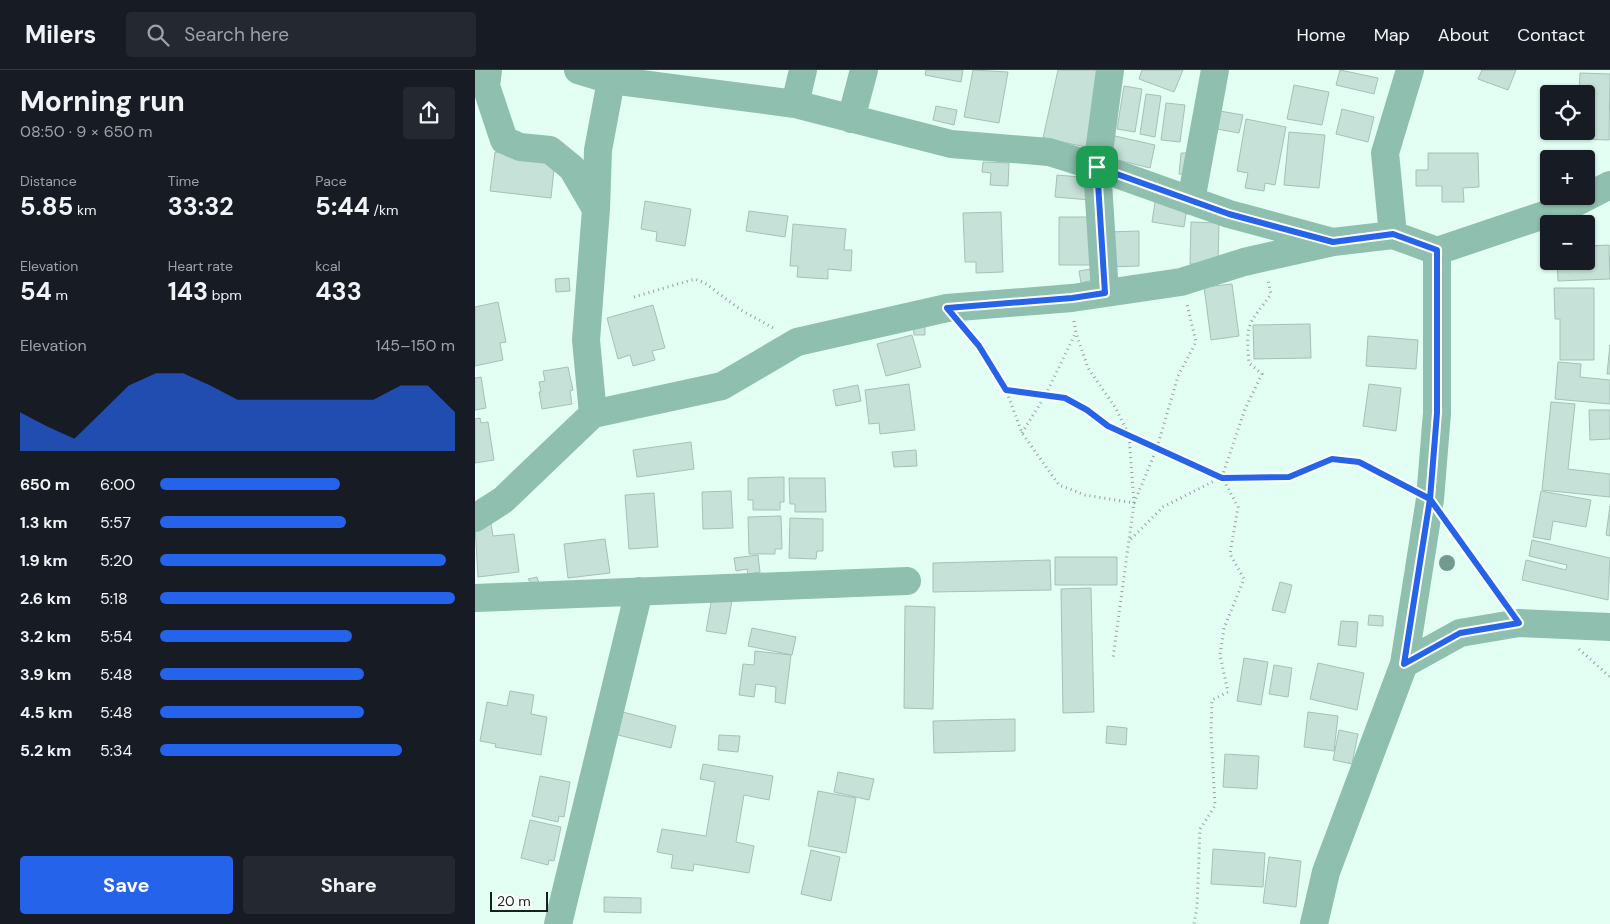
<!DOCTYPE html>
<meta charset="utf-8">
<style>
:root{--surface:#171b24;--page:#242831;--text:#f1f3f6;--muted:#9ea1a6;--line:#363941;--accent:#2563eb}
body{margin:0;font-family:"DM Sans",sans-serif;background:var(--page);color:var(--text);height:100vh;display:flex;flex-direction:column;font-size:19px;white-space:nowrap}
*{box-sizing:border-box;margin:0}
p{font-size:16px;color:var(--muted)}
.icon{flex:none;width:28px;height:28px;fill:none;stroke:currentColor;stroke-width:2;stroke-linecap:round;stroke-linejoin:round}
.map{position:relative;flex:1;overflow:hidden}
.sheet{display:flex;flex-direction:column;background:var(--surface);width:475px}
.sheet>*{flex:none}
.fabs{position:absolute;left:1065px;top:15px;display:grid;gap:10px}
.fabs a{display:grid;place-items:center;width:55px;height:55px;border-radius:5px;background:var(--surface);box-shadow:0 1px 4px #0004;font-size:25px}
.scale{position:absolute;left:15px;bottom:12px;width:58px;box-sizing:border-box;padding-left:5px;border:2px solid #16201c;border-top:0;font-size:14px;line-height:18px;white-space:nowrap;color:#16201c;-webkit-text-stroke:4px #fff;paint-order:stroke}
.pin{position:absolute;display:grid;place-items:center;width:42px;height:42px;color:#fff;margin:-21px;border-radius:10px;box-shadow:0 2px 8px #0006}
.round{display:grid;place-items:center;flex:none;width:52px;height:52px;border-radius:5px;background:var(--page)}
.head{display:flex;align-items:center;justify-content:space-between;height:85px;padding:0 20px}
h1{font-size:28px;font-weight:700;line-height:38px}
.stats{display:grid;grid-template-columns:repeat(3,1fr);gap:8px;height:85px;padding:5px 20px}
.stats div{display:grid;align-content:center}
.stats b{font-size:25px;font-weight:700}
.stats small{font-size:14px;font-weight:400}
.stats p{font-size:14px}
.chart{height:140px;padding:10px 20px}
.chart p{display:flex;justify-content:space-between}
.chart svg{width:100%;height:90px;margin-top:5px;fill:var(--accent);opacity:.7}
.button{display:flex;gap:10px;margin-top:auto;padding:10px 20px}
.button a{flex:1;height:58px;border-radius:5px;background:var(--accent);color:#fff;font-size:20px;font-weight:700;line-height:58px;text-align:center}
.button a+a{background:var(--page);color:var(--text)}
ul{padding:0 20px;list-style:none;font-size:16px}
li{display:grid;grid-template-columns:80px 60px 1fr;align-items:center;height:38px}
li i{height:12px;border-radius:6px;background:var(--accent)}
header{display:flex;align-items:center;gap:30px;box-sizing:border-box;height:70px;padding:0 25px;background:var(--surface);border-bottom:1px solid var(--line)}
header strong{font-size:24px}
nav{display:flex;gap:28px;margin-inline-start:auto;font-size:18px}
.search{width:350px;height:45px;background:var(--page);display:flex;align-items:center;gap:12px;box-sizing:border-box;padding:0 18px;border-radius:5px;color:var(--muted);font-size:19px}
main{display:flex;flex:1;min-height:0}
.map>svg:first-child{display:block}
.building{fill:#c6e1d7;stroke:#a6c0b6}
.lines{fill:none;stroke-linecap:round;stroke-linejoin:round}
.path{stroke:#90a49c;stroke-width:3;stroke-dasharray:1 4;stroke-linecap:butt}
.minor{stroke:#8fbfae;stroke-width:28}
.tree{fill:#719b8e}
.route-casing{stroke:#fff;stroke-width:10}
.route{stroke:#2563eb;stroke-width:6}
</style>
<header>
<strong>Milers</strong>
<div class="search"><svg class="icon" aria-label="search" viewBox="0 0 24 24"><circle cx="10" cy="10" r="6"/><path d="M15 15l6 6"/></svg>Search here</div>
<nav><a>Home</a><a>Map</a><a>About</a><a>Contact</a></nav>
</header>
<main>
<section class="sheet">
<div class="head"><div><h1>Morning run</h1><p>08:50 · 9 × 650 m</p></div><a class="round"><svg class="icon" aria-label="share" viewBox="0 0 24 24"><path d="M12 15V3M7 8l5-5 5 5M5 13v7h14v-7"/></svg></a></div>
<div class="stats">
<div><p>Distance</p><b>5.85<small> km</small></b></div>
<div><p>Time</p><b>33:32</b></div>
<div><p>Pace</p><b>5:44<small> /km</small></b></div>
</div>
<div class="stats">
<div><p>Elevation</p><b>54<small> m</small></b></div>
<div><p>Heart rate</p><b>143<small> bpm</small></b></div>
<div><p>kcal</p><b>433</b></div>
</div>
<div class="chart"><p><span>Elevation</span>145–150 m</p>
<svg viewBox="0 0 160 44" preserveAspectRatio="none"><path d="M0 44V25L10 32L20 38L30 25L40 12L50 6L60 6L70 12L80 19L90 19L100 19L110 19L120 19L130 19L140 12L150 12L160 25V44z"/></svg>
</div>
<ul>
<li><b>650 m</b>6:00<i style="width:61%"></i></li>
<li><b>1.3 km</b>5:57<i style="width:63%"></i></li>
<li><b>1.9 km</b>5:20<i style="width:97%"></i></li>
<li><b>2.6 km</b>5:18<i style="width:100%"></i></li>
<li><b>3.2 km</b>5:54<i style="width:65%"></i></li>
<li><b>3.9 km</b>5:48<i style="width:69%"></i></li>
<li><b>4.5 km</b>5:48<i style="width:69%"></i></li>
<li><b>5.2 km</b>5:34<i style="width:82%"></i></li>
</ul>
<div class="button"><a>Save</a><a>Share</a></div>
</section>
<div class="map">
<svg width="1135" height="854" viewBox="0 0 1135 854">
<rect width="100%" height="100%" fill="#e3fff4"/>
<path class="building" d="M451,0h37l-2,12 -36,-7z
M498,0l35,2 -9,51 -35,-6z
M583,0h44l-16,77 -43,-9z
M667,0h41l-9,22 -35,-13z
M865,0l38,8 -4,16 -38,-9z
M1007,0h34l-8,20 -30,-11z
M1105,3l30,1 -1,66 -31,-1v-8h8v-37h-7z
M819,15l35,7 -7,33 -35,-6z
M649,16l18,3 -7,43 -18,-3z
M671,24l15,2 -6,41 -15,-3z
M691,33l19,2 -5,37 -19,-2z
M461,36l21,4 -3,15 -21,-5z
M867,39l32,8 -6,25 -32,-8z
M739,40l29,5 -4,18 -28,-5z
M771,49l40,8 -11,58 -10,-2 -1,8 -19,-3 3,-15 -11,-2z
M814,62l36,3 -6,53 -35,-3z
M640,66l40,9 -5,23 -40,-10z
M20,82l60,7 -4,39 -61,-7z
M706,83h10l-2,22 -10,-1z
M953,83h50l1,34 -16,1 1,14h-22v-16h-26v-16h12z
M508,92l26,1 -1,23 -18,-1 1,-12 -9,-1z
M582,105l35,3 -2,22 -35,-3z
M170,131l46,8 -6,37 -29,-5 1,-9 -16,-3z
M680,132l32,5 -3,20 -32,-5z
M274,141l39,5 -3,21 -39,-6z
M526,142l2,60 -27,1v-11h-11l-2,-49z
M584,147h33v48h-33z
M716,152l28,1 -1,42 -28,-1z
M318,154l53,5 -2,21h8l-1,21 -23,-2v10l-31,-2 1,-11h-8z
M664,161v35l-30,1 -1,-35z
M1134,175l1,34 -52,2 -1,-20h29v-15z
M616,199l2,11 -12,3 -2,-12z
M94,208l1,13 -14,1 -1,-13z
M757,214l7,52 -28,4 -7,-53z
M1079,218h40v72h-34v-41h-5z
M23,232l8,40 -6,1 3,17 -28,6v-59z
M178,235l12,43 -13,3 3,9 -22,6 -3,-11 -12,4 -11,-41z
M438,250h12v15h-11z
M835,254l1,34 -57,1 -1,-34z
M437,265l9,32 -35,9 -9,-32z
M893,266l50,4 -2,29 -50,-3z
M1135,275v29h-3z
M1083,292l23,2 -1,13 30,3v24l-55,-5z
M93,297l5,23 -3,1 2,13 -30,5 -3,-17h2l-2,-10 6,-1 -2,-10z
M6,307l5,31 -11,2v-32z
M434,314l6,46 -35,4 -1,-11 -10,1 -4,-34z
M894,314l32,4 -5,43 -33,-5z
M383,315l3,16 -25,5 -3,-16z
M1076,332l24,2 -7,65 42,5v23l-68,-7z
M1114,340h21v29l-20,1z
M5,348l1,5 7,-1 6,38 -19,3v-44z
M216,372l3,27 -57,8 -4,-27z
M441,380l1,16 -23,1 -2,-15z
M309,407v25h-4v8h-27v-10h-5v-22z
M314,408h36l1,34h-31v-8h-5z
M256,421l2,37 -30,1 -1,-37z
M1066,421l50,9 -5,27 -33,-6 -3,19 -17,-3z
M179,423l4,54 -29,2 -4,-54z
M1135,436v30l-4,-1z
M306,446l1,33h-7v5h-26l-1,-37z
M315,448l33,1v32h-6l-1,8 -27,-1z
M16,454l2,12 21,-2 5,38 -41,5 -3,-51z
M130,469l5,34 -42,5 -4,-34z
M1057,470l78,18 -2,42 -86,-20 4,-20 40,10 1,-5 -38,-9z
M283,485l2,17 -12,2 -1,-5 -11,2 -2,-13z
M580,487h62v28h-62z
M575,490l1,30 -118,2v-29z
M62,507l2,6 -7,2 -4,-6z
M805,512l12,3 -7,28 -13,-3z
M616,518l3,124 -31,1 -2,-124z
M238,521l20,4 -7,39 -20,-3z
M430,536l30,1 -2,102 -29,-1z
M894,545l14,1v10l-15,-1z
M866,551l17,1 -2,25 -18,-2z
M277,558l44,9 -4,18 -44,-9z
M280,581l36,4 -6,49 -10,-2 1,-15 -20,-3 -2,13 -15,-2 4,-31 11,1z
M769,588l24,4 -7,43 -24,-4z
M843,593l46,10 -7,37 -47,-11z
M799,595l18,3 -4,29 -19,-3z
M35,621l24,4 -3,19 16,3 -6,38 -46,-8 1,-3 -16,-3 7,-39 20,4z
M148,642l53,14 -5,22 -53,-13z
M833,642l30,4 -4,35 -30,-4z
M540,649v32l-81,2 -1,-32z
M632,656l20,2 -1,17 -20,-2z
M864,660l19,4 -6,30 -19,-4z
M244,665l21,1 -2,16 -20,-2z
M750,684l34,2 -2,33 -34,-2z
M228,694l70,12 -4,24 -25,-5 -8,47 18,4 -5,27 -55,-9 -1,7 -22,-3 2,-13 -16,-3 5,-23 44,7 9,-54 -15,-3z
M363,702l36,7 -5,21 -35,-8z
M65,706l30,6 -6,35 -5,-1 -1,6 -26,-6z
M343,721l38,7 -10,55 -38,-7z
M55,750l31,7 -7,34 -5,-1 -1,5 -27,-7z
M738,779l52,4 -2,34 -52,-3z
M336,780l29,7 -9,44 -30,-7z
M794,787l32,4 -5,46 -33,-4z
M129,827l37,1v15l-37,-1z"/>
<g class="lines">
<path class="path" d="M159,227l61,-18 10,4 36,27 34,19
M599,251l2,12 12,35 27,39 14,28 5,68 -21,155
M490,260l14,16 27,44 16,43 37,52 26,10 49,8 23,-55 65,29h67l43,-18 27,3 50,26
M531,320l59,8 22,12 21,16 49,22 21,-72 18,-34 -9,-38
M547,363l23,-37 30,-62
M747,407l23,-68 17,-35 -13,-11c-4,-42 0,-38 22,-69l-3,-14
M974,456l55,76
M656,469l32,-32 59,-30 16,30 -8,47 14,25 -20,49 -4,27 8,37 -16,8 -1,32 4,74 -15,23 -3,78 -3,17
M1104,579l31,28"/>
<path class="minor" d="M13,0l-2,16 18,54 16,7 30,3 22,18 24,41
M103,0l33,10 184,24 156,40 98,8 48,15 8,126
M635,0l-13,97 132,47 100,27
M320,34l8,-34
M376,49l13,-49
M716,131l24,-131
M918,165l-8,-82 25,-83
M118,344l-7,-74 10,-131 2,-59 15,-80
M0,448l28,-18 90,-86 129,-28 75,-44 150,-34 125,-10 109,-16 63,-20 89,-20 60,-7 44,16 128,-43 45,-23
M0,528l432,-17
M929,594l26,-165 7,-86v-162
M83,854l81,-333
M839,854l12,-52 78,-208 56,-31 59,-10 91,4"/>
</g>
<circle class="tree" cx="972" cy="493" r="8"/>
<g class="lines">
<g class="route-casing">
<path id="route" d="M622,97l8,126 -33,5 -125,10 32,38 27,44 59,8 22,12 21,16 114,52 67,-1 43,-18 27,3 71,37 -26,165 56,-31 59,-10 -89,-124 7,-86v-163l-44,-16 -60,8 -104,-28 -132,-47"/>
</g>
<use href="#route" class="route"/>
</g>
</svg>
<div class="fabs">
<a><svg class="icon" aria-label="locate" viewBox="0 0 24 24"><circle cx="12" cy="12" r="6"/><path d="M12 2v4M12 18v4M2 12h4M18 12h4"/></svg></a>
<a>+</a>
<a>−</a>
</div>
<div class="scale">20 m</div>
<div class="pin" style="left:622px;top:97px;background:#1e9e55"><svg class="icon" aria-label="arrive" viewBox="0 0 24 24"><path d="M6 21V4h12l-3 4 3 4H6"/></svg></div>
</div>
</main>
